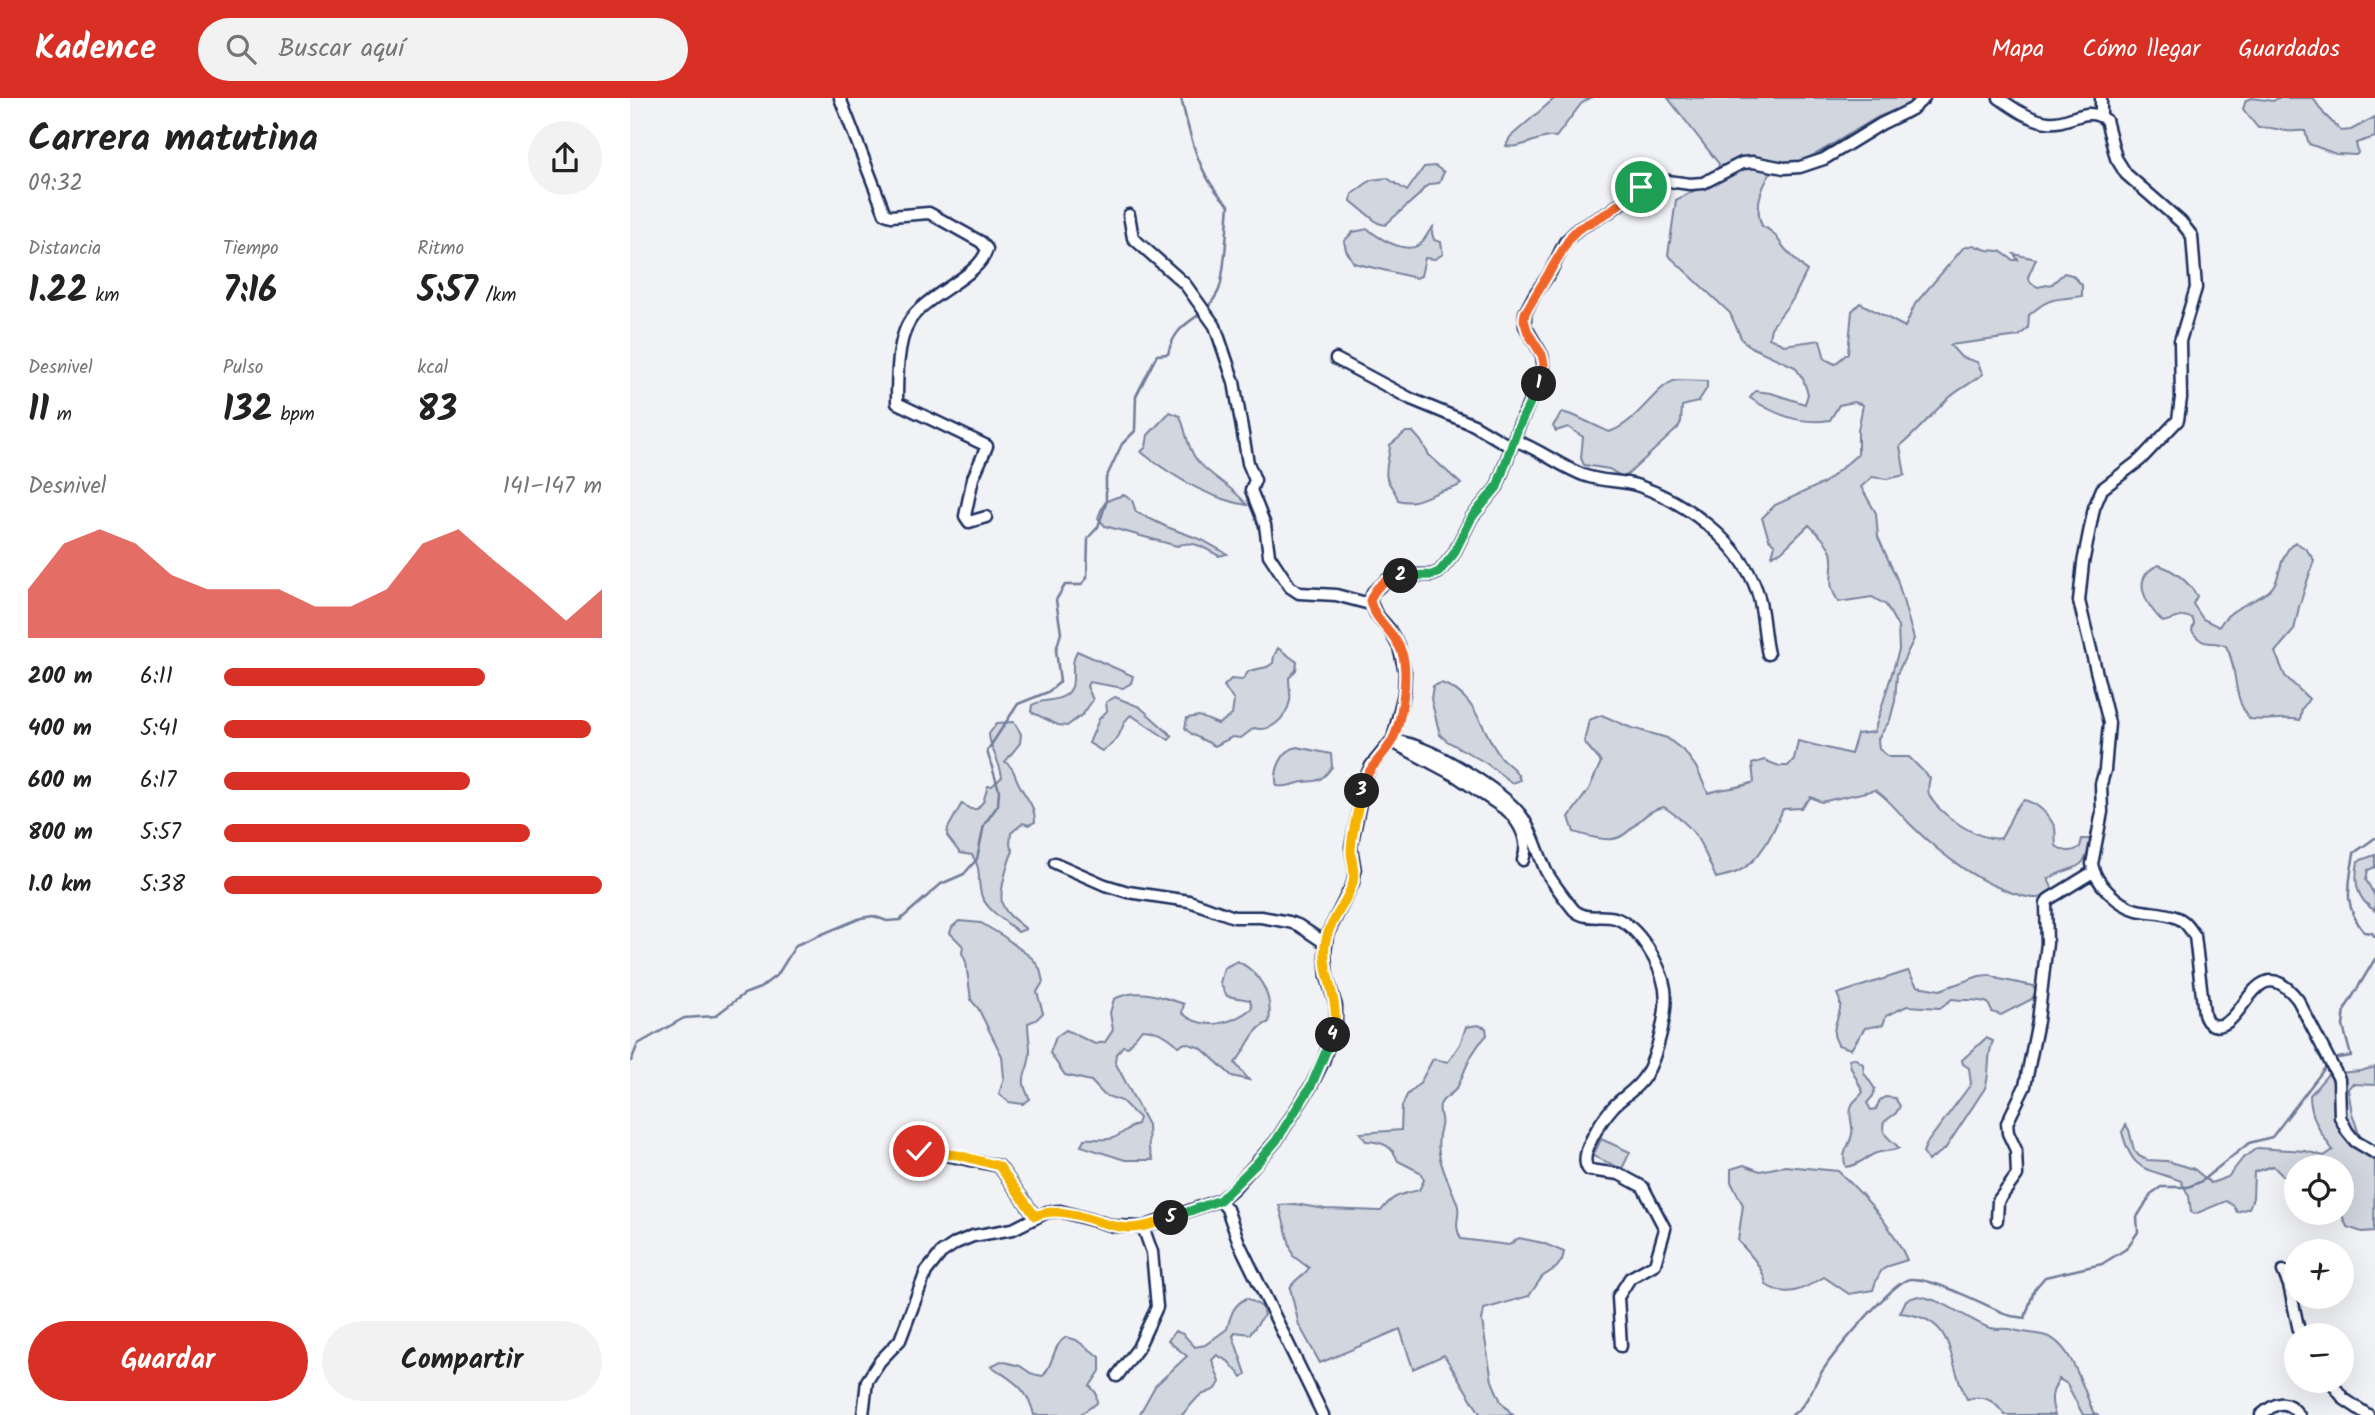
<!DOCTYPE html>
<html lang="es">
<meta charset="utf-8">
<style>
:root{--surface:#fff;--page:#f2f2f2;--text:#222;--muted:#767676;--accent:#d93025}
body{margin:0;font-family:Kalam,sans-serif;background:var(--page);color:var(--text);height:100vh;display:flex;flex-direction:column;font-size:26px;white-space:nowrap}
*{box-sizing:border-box;margin:0}
p{font-size:23px;color:var(--muted)}
.icon{flex:none;width:38px;height:38px;fill:none;stroke:currentColor;stroke-width:2;stroke-linecap:round;stroke-linejoin:round}
.map{position:relative;flex:1;overflow:hidden}
.details{display:flex;flex-direction:column;background:var(--surface);width:630px}
.details>*{flex:none}
.buttons{position:absolute;left:1654px;top:1057px;display:grid;gap:14px}
.buttons a{display:grid;place-items:center;width:70px;height:70px;border-radius:50%;background:var(--surface);box-shadow:0 7px 28px #0002;font-size:35px}
.pin{position:absolute;display:grid;place-items:center;width:60px;height:60px;color:#fff;margin:-30px;border:4px solid #fff;border-radius:50%;box-shadow:0 2px 7px #0007}
.km{position:absolute;width:35px;height:35px;margin:-18px;border-radius:50%;background:#222;color:#fff;font-size:19px;line-height:35px;text-align:center}
.round{display:grid;place-items:center;flex:none;width:74px;height:74px;border-radius:37px;background:var(--page)}
.summary{display:flex;align-items:center;justify-content:space-between;height:119px;padding:0 28px}
h1{font-size:38px;font-weight:700;line-height:52px}
.metrics{display:grid;grid-template-columns:repeat(3,1fr);gap:10px;height:119px;padding:7px 28px}
.metrics div{display:grid;align-content:center}
.metrics b{font-size:35px;font-weight:700}
.metrics small{font-size:19px;font-weight:400}
.metrics p{font-size:19px}
.chart{height:196px;padding:14px 28px}
.chart p{display:flex;justify-content:space-between}
.chart svg{width:100%;height:126px;margin-top:7px;fill:var(--accent);opacity:.7}
.cta{display:flex;gap:14px;margin-top:auto;padding:14px 28px}
.cta a{flex:1;height:80px;border-radius:42px;background:var(--accent);color:#fff;font-size:28px;font-weight:700;line-height:80px;text-align:center}
.cta a+a{background:var(--page);color:var(--text)}
ul{padding:0 28px;list-style:none;font-size:23px}
li{display:grid;grid-template-columns:112px 84px 1fr;align-items:center;height:52px}
li i{height:18px;border-radius:9px;background:var(--accent)}
header{display:flex;align-items:center;gap:42px;box-sizing:border-box;height:98px;padding:0 35px;background:var(--accent);color:#fff}
header strong{font-size:33px}
nav{display:flex;gap:38px;margin-inline-start:auto;font-size:24px}
.search{width:490px;height:63px;background:var(--page);display:flex;align-items:center;gap:18px;box-sizing:border-box;padding:0 24px;border-radius:38px;color:var(--muted);font-size:26px}
main{display:flex;flex:1;min-height:0}
.map>svg:first-child{display:block}
.green{fill:#d2d6df;stroke:#76829e;stroke-width:2}
.lines{fill:none;stroke-linecap:round;stroke-linejoin:round}
.stream{stroke:#707c9a;stroke-width:2.5}
.minor-casing{stroke:#1b2f5e;stroke-width:15}
.minor{stroke:#fff;stroke-width:10}
.split-1-casing{stroke:#fff;stroke-width:14}
.split-2-casing{stroke:#fff;stroke-width:14}
.split-3-casing{stroke:#fff;stroke-width:14}
.split-4-casing{stroke:#fff;stroke-width:14}
.split-5-casing{stroke:#fff;stroke-width:14}
.split-6-casing{stroke:#fff;stroke-width:14}
.split-1{stroke:#f0652b;stroke-width:9}
.split-2{stroke:#22a559;stroke-width:9}
.split-3{stroke:#f0652b;stroke-width:9}
.split-4{stroke:#f5b400;stroke-width:9}
.split-5{stroke:#22a559;stroke-width:9}
.split-6{stroke:#f5b400;stroke-width:9}
</style>
<header>
<strong>Kadence</strong>
<div class="search"><svg class="icon" aria-label="search" viewBox="0 0 24 24"><circle cx="10" cy="10" r="6"/><path d="M15 15l6 6"/></svg>Buscar aquí</div>
<nav><a>Mapa</a><a>Cómo llegar</a><a>Guardados</a></nav>
</header>
<main>
<section class="details">
<div class="summary"><div><h1>Carrera matutina</h1><p>09:32</p></div><a class="round"><svg class="icon" aria-label="share" viewBox="0 0 24 24"><path d="M12 15V3M7 8l5-5 5 5M5 13v7h14v-7"/></svg></a></div>
<div class="metrics">
<div><p>Distancia</p><b>1.22<small> km</small></b></div>
<div><p>Tiempo</p><b>7:16</b></div>
<div><p>Ritmo</p><b>5:57<small> /km</small></b></div>
</div>
<div class="metrics">
<div><p>Desnivel</p><b>11<small> m</small></b></div>
<div><p>Pulso</p><b>132<small> bpm</small></b></div>
<div><p>kcal</p><b>83</b></div>
</div>
<div class="chart"><p><span>Desnivel</span>141–147 m</p>
<svg viewBox="0 0 160 44" preserveAspectRatio="none"><path d="M0 44V27L10 11L20 6L30 11L40 22L50 27L60 27L70 27L80 33L90 33L100 27L110 11L120 6L130 17L140 27L150 38L160 27V44z"/></svg>
</div>
<ul>
<li><b>200 m</b>6:11<i style="width:69%"></i></li>
<li><b>400 m</b>5:41<i style="width:97%"></i></li>
<li><b>600 m</b>6:17<i style="width:65%"></i></li>
<li><b>800 m</b>5:57<i style="width:81%"></i></li>
<li><b>1.0 km</b>5:38<i style="width:100%"></i></li>
</ul>
<div class="cta"><a>Guardar</a><a>Compartir</a></div>
</section>
<div class="map">
<svg width="1745" height="1317" viewBox="0 0 1745 1317">
<rect width="100%" height="100%" fill="#f1f2f5"/>
<filter id="ink" filterUnits="userSpaceOnUse"><feTurbulence type="fractalNoise" baseFrequency=".0143" numOctaves="2"/><feDisplacementMap in="SourceGraphic" scale="14" xChannelSelector="R" yChannelSelector="G"/><feConvolveMatrix kernelMatrix="1 2 1 2 8 2 1 2 1" color-interpolation-filters="sRGB"/></filter>
<g filter="url(#ink)">
<path class="green" d="M925,0h35l-9,6 -25,33c-18,-2 -31,12 -50,9l4,-9z
M1038,0h247l-4,6 -33,13 -62,37 -21,10 -17,-3c-13,20 -26,41 -16,65 14,6 15,14 24,24 7,7 14,14 21,21l-14,28 -22,29 -2,10 15,7 36,-5 5,19 10,5 13,-11 4,-42 8,-8 45,24 10,-23 48,-56 10,-3 14,5 13,1 13,9h5l-4,-6 22,5 -8,18 3,6 7,4 14,-3 12,-11 8,2 10,10v11c-27,5 -30,-1 -53,19l-1,13 -9,8 -69,9 11,12 16,5 6,12c-11,9 -24,15 -33,23 -18,16 -31,34 -50,49l5,29 -18,4 -15,-2 -11,10 15,26 2,24 19,42 17,60 -17,35 -2,27 -5,19 -12,19 1,10 10,8h20l21,21c-1,5 -3,10 -1,16 7,19 52,49 72,44 9,-13 10,-28 23,-38 13,3 25,14 31,28 1,5 0,12 1,18 9,6 15,7 24,1l2,-8h11c-11,37 -18,24 -45,40l6,13c-12,8 -22,7 -35,3 -42,-12 -78,-40 -109,-71 -11,-11 -21,-25 -35,-34l-54,12 -10,-5 -10,11 -18,1c-9,22 -23,53 -46,63 -6,3 -14,4 -21,6 -16,-36 -17,-48 -52,-71 -24,4 -33,30 -51,32 -12,2 -29,-4 -39,-7l-5,-15 20,-28 12,-27 -17,-20 5,-22 13,-5 27,12 38,11 18,14 11,15 12,26c17,-6 31,-4 46,-11l-2,-18 12,-4 15,6h9l6,-7 4,-18 53,13 6,-20 17,-2 25,-82 -1,-23 -12,-22 -14,-8 -33,5c-15,-20 -3,-30 -8,-50 -3,-10 -15,-20 -22,-27l-28,27 -9,4 3,-11 -6,-6 -7,-21 13,-13 49,-22 34,-29v-24l5,-25 -9,-3 -15,3 -9,15c-30,5 -56,-6 -80,-22l5,-7 16,2 34,11 3,-10 -5,-15 -8,-12 -42,-19 -11,-8 -12,-27 -62,-58 8,-55 39,-20 4,-16z
M1622,0l21,3 5,-3h35l11,16 17,17 10,-1 24,-13v20l-19,6 2,10 -2,2 -20,-1 -27,-10 -4,-13c-6,-1 -12,1 -18,0 -12,-1 -15,-5 -29,-3l-15,-19 3,-9z
M805,68l9,6 -5,11 -9,1 -6,4 -5,7 -34,30 -7,-2 -27,-22 1,-7 19,-14 16,-2 20,13 17,-24z
M803,129l-1,6 2,7 7,2 2,12 -8,5 -10,-1 -4,18 -5,2 -62,-15 -8,-13 -2,-9 9,-9 15,-3c10,9 37,25 51,16 6,-4 8,-13 14,-18z
M1047,282l30,1v7l-9,14 -16,4 -1,16 -3,6 -54,50 -15,-9 -25,-4 -3,-7 2,-21 -15,-10 -12,4 -3,-5 9,-14 13,4 34,16c29,-9 47,-48 68,-52z
M540,314l10,4c6,14 7,31 16,43 14,18 37,27 51,46 -39,-6 -75,-29 -106,-53l5,-5 2,-12z
M776,334h7l8,9 8,14 32,29c-8,6 -14,5 -22,8 -15,5 -24,13 -41,8 -2,-8 -8,-14 -11,-21 -3,-11 3,-23 3,-34z
M494,397l8,5 4,12 31,15 35,13 25,14 -8,2c-15,-8 -26,-17 -42,-10l-72,-20 -7,-8c6,-18 8,-18 26,-23z
M1665,444l11,7 8,11 -15,47 -5,23 -19,22 10,24 24,23 -7,10 -2,11c-19,-4 -34,2 -50,-1 -19,-22 -11,-50 -24,-73 -15,-7 -22,3 -34,-15l2,-8 -2,-5 -8,-2 -21,6c-17,-17 -34,-45 -4,-57 16,6 29,16 38,31l-4,8 10,15 16,8c10,-20 33,-23 50,-36 14,-12 7,-33 26,-49z
M648,550l19,14 -1,8 -7,8c0,8 2,16 1,23 -4,17 -19,32 -36,27l-13,10 -9,-1 -17,9c-11,-7 -22,-8 -30,-18l2,-10 12,-2 19,8 14,-9 2,-14 -10,-15 7,-7 11,1 7,-9 18,-4 6,-4 1,-7z
M447,553l56,25 -2,7 -8,5 -34,-6 -2,4 6,14 -10,14 -16,12 -9,-1 -27,-13 1,-7c10,-6 22,-3 32,-9 17,-10 3,-28 13,-45z
M811,585c34,11 40,45 58,72 7,10 17,12 21,25l-8,3 -26,-20 -39,-22 -7,-6 -9,-36 2,-13z
M485,599l25,10 32,29 -3,4 -38,-25c-7,5 -8,12 -12,20 -4,7 -10,12 -17,16l-13,-8 10,-24 8,-8 -1,-9z
M384,624l7,12 -1,9 -15,19c10,6 9,14 15,24 7,14 15,19 15,36l-6,3 -6,-2 -12,10 -1,12 3,6c-5,11 -14,41 -11,52 3,11 16,19 24,26l-8,3c-11,-10 -29,-20 -36,-35 -6,-16 1,-27 -10,-42l-12,-2 -13,-17 1,-8 14,-25 8,6h7l6,-7 5,-16h4l10,-9c-2,-16 -13,-30 -13,-43l8,-11z
M667,649l34,7 1,13c-15,21 -20,11 -37,17 -8,2 -9,3 -18,2 -4,-15 5,-36 20,-39z
M1745,757v12l-7,3 -2,10 9,16v15c-19,-13 -21,-28 -17,-50z
M329,823l22,2 22,13 30,23 7,10 3,13 -6,10 6,21 -7,7 -8,3c0,10 2,19 2,28 0,23 -14,24 0,48l-7,5 -14,-2 -10,-8 5,-16 -2,-22 -24,-48 -7,-8 -5,-38 -4,-9 1,-7 -13,-13 2,-6z
M607,863c23,11 36,34 32,61 -19,8 -21,27 -34,41l14,17 -17,-4 -31,-28 -15,-5 -8,3c-10,-11 -21,-16 -36,-17l-14,18 -5,-1 -7,8 -1,8 33,63 1,24 4,11h-28l-44,-14 3,-7c9,-1 20,2 29,-1 9,-3 15,-11 24,-14l2,-6 -17,-17 -18,-6 -13,-14 -26,-6 -15,-22 6,-16 10,-7 29,14 10,-2 8,-12 -3,-17 4,-14c24,-12 46,-3 70,5l-2,9c21,18 49,12 70,-5l-2,-8 -23,-4 -7,-13 4,-15z
M1278,873l9,15 23,4 39,-14 11,-1 9,4 34,7 3,6 -4,7 -31,16 -9,-3 -4,-9c-11,-4 -23,-2 -36,-4l-12,9 -33,-2 -21,10 -3,9 -18,3 -14,21 -13,-4c-1,-4 -4,-7 -4,-11 0,-16 12,-25 3,-40z
M848,927l8,3 1,7c-16,16 -20,31 -29,51 -4,9 -15,10 -18,19 -2,7 3,14 1,21 -9,29 6,50 16,77 5,13 -5,19 4,36l48,6 10,-7 24,5 21,9 -2,8 -5,7 -15,10 -13,19 -45,13 -2,12 10,60 9,21 12,13h-32l-37,-60 -31,14 -13,-40 -80,34 -21,-38 -9,-37c4,-9 13,-11 19,-20l-16,-12 -14,-51 16,-1 30,5 56,2c12,-16 18,-16 38,-21l5,-10 -4,-8 -22,-11c-6,-16 -16,-19 -32,-20l-6,-8 41,-3 1,-24 5,-11 13,-12 13,-24 15,3 12,-18 6,-17z
M1356,940l7,3c-7,16 -2,32 -8,47l-40,61 -17,12 -5,-9 4,-9 44,-59 -2,-16 -6,-4 -1,-4z
M1224,960l9,6 1,9 11,16 -2,7 -6,7 4,7 5,-1 4,-9 5,-3 10,1 5,8 -4,7 -12,9c-4,13 7,17 15,26 -9,4 -19,2 -27,7 -10,5 -15,11 -26,12 -6,-17 4,-19 6,-33 2,-9 -5,-20 0,-29 2,-5 8,-8 11,-13l-12,-24 -2,-9z
M1745,969v18l-23,-1 -4,5 4,24 7,21 16,28 -1,69 -12,1 -15,-5 -6,-14 1,-46h-22l-5,-3 -4,3h-15v18h-4l-19,-19 -19,6 -1,26 -4,10 -12,4 -3,-6 -8,-5 -31,13 -4,-2 -2,-16 -8,-15c-35,-14 -48,-7 -59,-49l4,-7 3,5 5,20 5,6 8,4 20,1 27,8 17,14 17,-6 15,-19 14,-10 48,3 19,5 9,-6c-12,-15 -23,-35 -23,-55l18,-21 32,-3z
M971,1041l29,13 -8,17 -29,-13z
M1114,1067l16,6 25,-5 53,5c26,24 55,56 69,89 -24,8 -26,5 -34,30l-24,4 -25,-17c-20,12 -36,22 -58,8 -2,-17 -17,-32 -28,-44l5,-36 -12,-23v-13z
M1288,1198c26,4 46,21 69,31 9,4 18,0 27,3 10,3 21,3 32,6 25,7 38,54 47,76l4,3h-14l-16,-31 -8,-5c-8,13 -9,21 -4,36h-50c-11,-14 -20,-21 -38,-16 -22,-40 -8,-81 -67,-86l6,-13z
M617,1200l15,9 2,8 -14,19 -15,-2 -2,4 13,38 -4,3 -14,-16 -11,-6 -5,5 8,22 -4,7 -17,7 -17,19h-43l16,-29 32,-30 -19,-15 7,-10 8,3 12,13 10,-2 22,-16c4,-15 6,-24 20,-31z
M436,1239l10,3 24,17v14l-10,15 6,7 1,10 -18,12h-45c-6,-27 -21,-34 -43,-49l10,-5 19,5 12,8 11,2c11,-12 9,-30 23,-39z"/>
<g class="lines">
<path class="stream" d="M1745,740l-21,15c-5,33 -12,51 10,79l8,1 3,4
M1708,960l13,-2 -8,-30 2,-17 30,-50
M1,963l7,-17 46,-26 31,-2 29,-22 16,-6 18,-14 18,-29 65,-27 12,-2 14,5 13,-1 41,-36 23,-10 13,-15 7,-34 14,-20 1,-15 -12,-39 31,-47 30,-12 12,-10 -4,-32 5,-17 -5,-33 9,-15h16l6,-7 1,-40 10,-11 8,-24v-25l16,-34 13,-13 1,-35 21,-41 11,-1c9,-38 34,-30 50,-62 7,-12 9,-69 11,-87 -30,-26 -39,-69 -48,-107
M1162,1317c18,-12 21,-32 33,-48 11,-16 69,-87 85,-88 25,-1 76,27 101,37l14,2 9,-28 11,-13 57,-13 24,-15 12,-17 -1,-15 15,-24 9,-6h27l12,-5 49,-39 23,-6 56,-73"/>
<g class="minor-casing">
<path id="minor" d="M210,0l45,116 6,2 38,-3 52,29 6,7c-7,28 -62,45 -78,73 -12,20 -12,58 -12,81l90,43 -14,32 -8,38 4,6 17,-5
M1369,0c14,10 31,22 49,24 21,3 38,-18 58,-2l10,38 10,16 55,48 11,14 4,52 -16,53 1,57 -3,22 -38,40 -38,29 -8,19 -11,55 -4,38 30,122 -4,47 -4,14 1,28 -10,52c3,19 26,41 45,46 12,3 26,2 38,7 10,3 14,11 20,19l9,77c1,6 3,10 9,12 31,9 41,-82 85,-25l41,79 1,38 7,14 8,10 20,12
M1471,18v-18
M499,117l4,23 52,46 30,42 19,56 14,81 7,17 -4,10 14,35 4,30 21,32 9,6 37,2 34,9
M706,261l75,40 63,26 37,22
M884,342c26,9 48,28 72,36 17,6 36,4 53,10 47,16 101,56 118,105 7,20 6,43 11,63
M763,641c8,4 17,4 25,8 29,11 88,46 105,71 11,17 15,35 23,53 4,8 22,32 28,39 11,11 27,4 41,8 24,8 46,47 50,71 3,23 -8,68 -20,87 -8,13 -21,20 -31,30 -11,12 -38,50 -25,64l30,4 24,13 22,42 -10,35 -25,14 -12,19 3,49
M768,647l58,31 52,35c12,13 22,31 15,49
M425,765l50,22 23,7 61,9 45,16h27l28,5 9,3 27,18
M273,1062l16,-9h8l72,15 36,50
M590,1102l7,9 12,34 84,172
M1367,1122l1,-19 19,-26 -1,-25 -8,-17 -1,-10 18,-37 13,-65 9,-78 -1,-39 3,-5 44,-27
M1653,1173l6,14 11,50
M487,1278l21,-28 19,-41 -5,-55 -9,-25
M1700,1283l14,18 24,16
M233,1317l4,-34 13,-20 20,-21 26,-68 15,-19 15,-10 17,-7 40,-7 34,-17 13,-1 54,15 29,1 77,-27 14,-12 42,-47 35,-55 12,-24 13,-40v-16l-9,-29 -2,-23 2,-19 26,-52 2,-12 -4,-24 14,-68 6,-13 22,-27 11,-46 1,-21 -6,-25 -10,-18 -13,-15 -6,-13 3,-9 14,-12 19,-5h26l7,-3 14,-17 19,-38 25,-30 21,-59 26,-58 -2,-15 -17,-29v-13l10,-19 15,-21 15,-31 13,-13 31,-17 44,-33 37,5 13,-1 39,-20 11,-1 31,6 16,-1 24,-8 57,-35 31,-15 12,-11
M1631,1317c15,-13 25,-17 38,0"/>
</g>
<use href="#minor" class="minor"/>
</g>
</g>
<g class="lines" filter="url(#ink)">
<g class="split-1-casing">
<path id="split-1" d="M909,286l5,-20 -2,-9 -14,-22 -4,-13 1,-7 46,-77 7,-7 31,-17 32,-25"/>
</g>
<g class="split-2-casing">
<path id="split-2" d="M771,478l31,-1 7,-3 14,-17 19,-38 25,-30 21,-59 21,-44"/>
</g>
<g class="split-3-casing">
<path id="split-3" d="M732,693c5,-24 18,-30 30,-50 10,-19 16,-64 11,-85 -6,-23 -28,-34 -33,-55 5,-15 15,-22 31,-25"/>
</g>
<g class="split-4-casing">
<path id="split-4" d="M703,937c9,-36 -11,-55 -8,-90 3,-23 22,-41 28,-63 3,-12 -2,-21 -2,-32 1,-19 7,-40 11,-59"/>
</g>
<g class="split-5-casing">
<path id="split-5" d="M541,1120l49,-18 37,-37 19,-22 35,-55 22,-51"/>
</g>
<g class="split-6-casing">
<path id="split-6" d="M289,1053l39,4 41,11 36,50c31,-13 61,10 93,12 15,0 29,-5 43,-10"/>
</g>
<use href="#split-1" class="split-1"/>
<use href="#split-2" class="split-2"/>
<use href="#split-3" class="split-3"/>
<use href="#split-4" class="split-4"/>
<use href="#split-5" class="split-5"/>
<use href="#split-6" class="split-6"/>
</g>
</svg>
<div class="buttons">
<a><svg class="icon" aria-label="locate" viewBox="0 0 24 24"><circle cx="12" cy="12" r="6"/><path d="M12 2v4M12 18v4M2 12h4M18 12h4"/></svg></a>
<a>+</a>
<a>−</a>
</div>
<div class="pin" style="left:1011px;top:89px;background:#1e9e55"><svg class="icon" aria-label="arrive" viewBox="0 0 24 24"><path d="M6 21V4h12l-3 4 3 4H6"/></svg></div>
<div class="pin" style="left:289px;top:1053px;background:#d93025"><svg class="icon" aria-label="check" viewBox="0 0 24 24"><path d="M5 12l5 5 9-10"/></svg></div>
<b class="km" style="left:909px;top:286px">1</b>
<b class="km" style="left:771px;top:478px">2</b>
<b class="km" style="left:732px;top:693px">3</b>
<b class="km" style="left:703px;top:937px">4</b>
<b class="km" style="left:541px;top:1120px">5</b>
</div>
</main>
